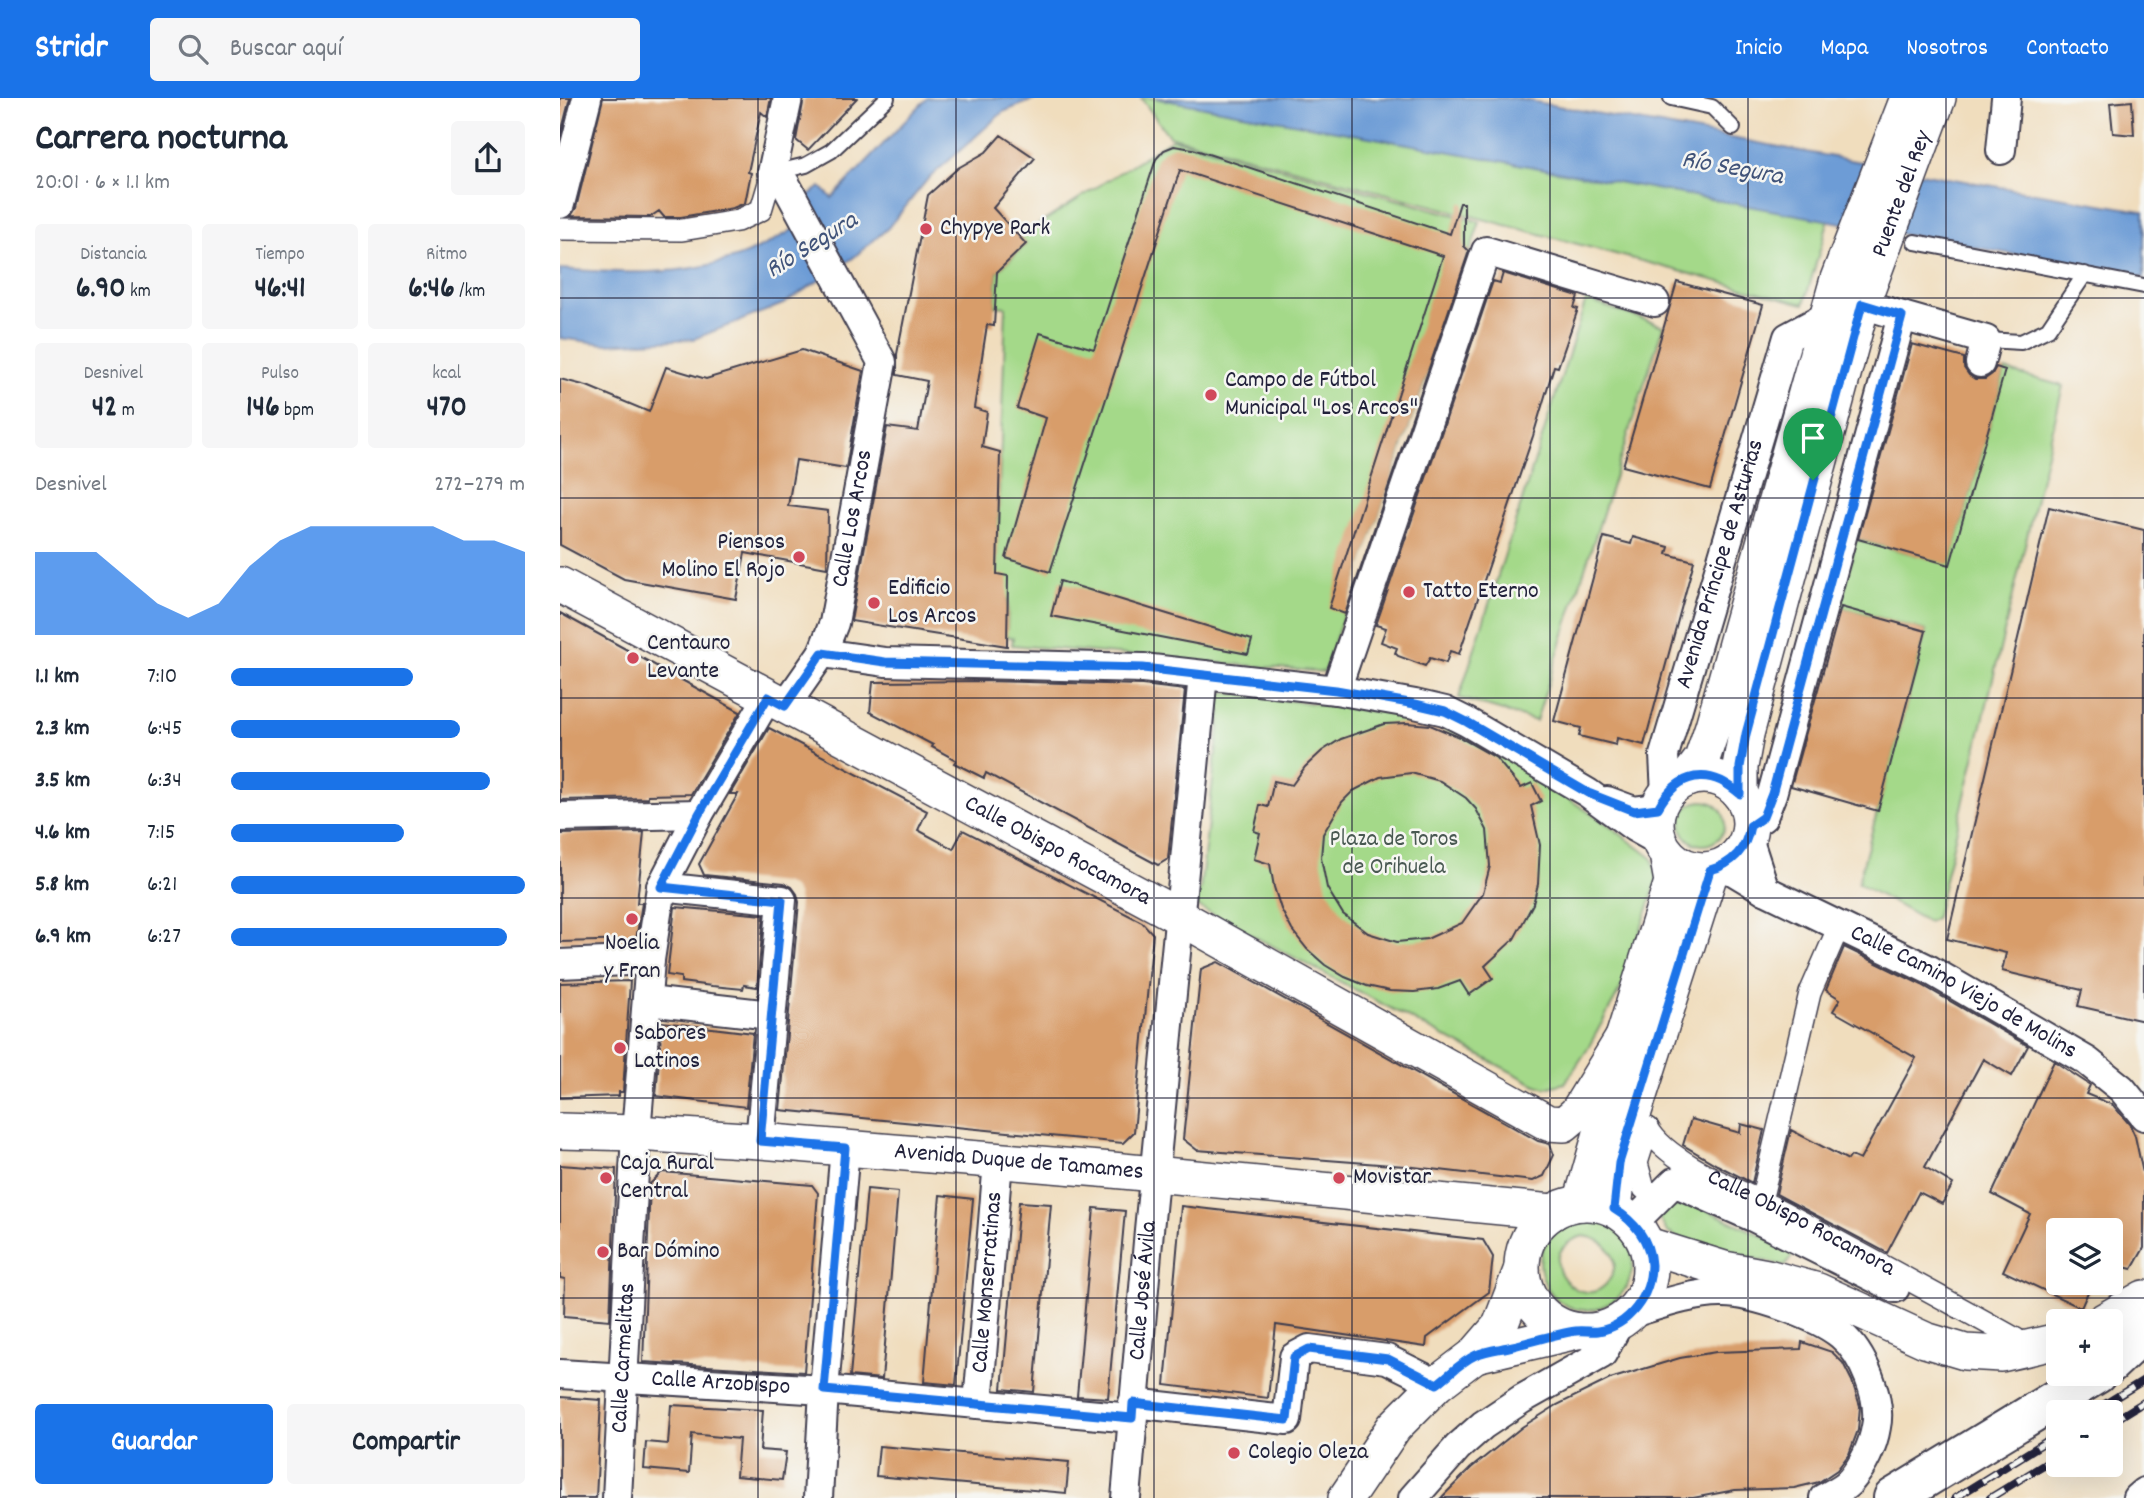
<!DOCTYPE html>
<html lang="es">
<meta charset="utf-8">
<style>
:root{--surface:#fff;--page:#f6f6f7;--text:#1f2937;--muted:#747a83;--accent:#1a73e8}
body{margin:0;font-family:Dekko,sans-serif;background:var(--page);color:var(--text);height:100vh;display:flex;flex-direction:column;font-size:26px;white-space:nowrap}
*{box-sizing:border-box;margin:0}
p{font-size:23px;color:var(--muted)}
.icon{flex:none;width:38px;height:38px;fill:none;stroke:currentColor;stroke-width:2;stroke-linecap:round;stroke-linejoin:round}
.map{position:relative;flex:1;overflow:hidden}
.drawer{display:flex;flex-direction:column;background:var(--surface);width:560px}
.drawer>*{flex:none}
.buttons{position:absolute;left:1486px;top:1120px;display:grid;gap:14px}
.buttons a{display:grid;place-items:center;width:77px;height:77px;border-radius:7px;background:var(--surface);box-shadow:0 7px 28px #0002;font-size:35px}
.pin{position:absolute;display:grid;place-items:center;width:60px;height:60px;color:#fff;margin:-72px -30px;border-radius:50% 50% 50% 0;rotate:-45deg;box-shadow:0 0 7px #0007}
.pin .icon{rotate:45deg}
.round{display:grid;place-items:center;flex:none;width:74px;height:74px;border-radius:7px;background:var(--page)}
.headline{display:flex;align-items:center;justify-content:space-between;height:119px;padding:0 35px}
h1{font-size:38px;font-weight:800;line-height:52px}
.figures{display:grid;grid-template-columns:repeat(3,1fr);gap:10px;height:119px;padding:7px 35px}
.figures div{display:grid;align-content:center;border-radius:7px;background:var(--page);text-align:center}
.figures b{font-size:30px;font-weight:800}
.figures small{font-size:19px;font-weight:400}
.figures p{font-size:19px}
.chart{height:196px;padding:14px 35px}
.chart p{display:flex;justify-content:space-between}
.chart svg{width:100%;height:126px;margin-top:7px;fill:var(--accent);opacity:.7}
.action{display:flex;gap:14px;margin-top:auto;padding:14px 35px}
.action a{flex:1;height:80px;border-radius:7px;background:var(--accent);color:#fff;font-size:28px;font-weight:800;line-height:80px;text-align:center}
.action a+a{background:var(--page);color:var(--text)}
ul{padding:0 35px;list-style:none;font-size:23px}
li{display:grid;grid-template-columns:112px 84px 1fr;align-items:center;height:52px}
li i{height:18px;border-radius:9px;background:var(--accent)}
header{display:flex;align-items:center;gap:42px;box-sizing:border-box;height:98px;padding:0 35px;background:var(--accent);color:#fff}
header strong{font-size:33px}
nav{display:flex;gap:38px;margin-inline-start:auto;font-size:24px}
.search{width:490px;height:63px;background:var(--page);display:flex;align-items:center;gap:18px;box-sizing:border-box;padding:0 24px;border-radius:7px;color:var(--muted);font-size:26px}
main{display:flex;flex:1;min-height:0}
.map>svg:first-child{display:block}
.green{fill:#a4d989;stroke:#637e62;stroke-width:2;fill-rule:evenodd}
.water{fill:#6d9cd6;stroke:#485f88;stroke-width:2}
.building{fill:#d89d6b;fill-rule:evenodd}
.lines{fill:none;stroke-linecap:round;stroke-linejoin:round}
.service-casing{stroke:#413e4e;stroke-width:18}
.pedestrian-casing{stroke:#413e4e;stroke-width:24}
.minor-casing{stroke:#413e4e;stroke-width:32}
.tertiary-casing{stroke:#413e4e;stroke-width:38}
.secondary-casing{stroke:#413e4e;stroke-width:42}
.service{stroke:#fff;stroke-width:14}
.pedestrian{stroke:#fff;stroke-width:21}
.minor{stroke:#fff;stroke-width:28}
.tertiary{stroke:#fff;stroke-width:35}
.secondary{stroke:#fff;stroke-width:38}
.rail-casing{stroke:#22223b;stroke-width:8}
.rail{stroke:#f6f6f2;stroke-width:5;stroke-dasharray:16;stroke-linecap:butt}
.route-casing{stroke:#fff;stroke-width:14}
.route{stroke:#1a73e8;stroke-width:9}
.grid{fill:none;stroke:#22223b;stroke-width:2;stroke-opacity:0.55}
.poi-dot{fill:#d1495b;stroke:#f6f6f2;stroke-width:2.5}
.labels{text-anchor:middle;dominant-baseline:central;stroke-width:5;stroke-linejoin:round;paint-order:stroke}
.street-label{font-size:24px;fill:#22223b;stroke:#f6f6f2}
.poi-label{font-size:24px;fill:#22223b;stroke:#f6f6f2;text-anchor:start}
.park-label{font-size:24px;fill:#495952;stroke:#f6f6f2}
.water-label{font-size:26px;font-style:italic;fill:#405379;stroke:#f6f6f2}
</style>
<header>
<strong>Stridr</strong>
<div class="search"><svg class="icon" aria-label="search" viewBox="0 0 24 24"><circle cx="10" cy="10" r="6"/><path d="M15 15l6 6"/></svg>Buscar aquí</div>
<nav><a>Inicio</a><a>Mapa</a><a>Nosotros</a><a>Contacto</a></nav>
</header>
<main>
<section class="drawer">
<div class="headline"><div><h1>Carrera nocturna</h1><p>20:01 · 6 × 1.1 km</p></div><a class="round"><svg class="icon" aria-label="share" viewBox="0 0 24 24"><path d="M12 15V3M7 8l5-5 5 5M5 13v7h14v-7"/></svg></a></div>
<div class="figures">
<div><p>Distancia</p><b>6.90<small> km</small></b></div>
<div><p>Tiempo</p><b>46:41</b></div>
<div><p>Ritmo</p><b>6:46<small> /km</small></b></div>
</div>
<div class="figures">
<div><p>Desnivel</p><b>42<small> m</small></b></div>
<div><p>Pulso</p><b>146<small> bpm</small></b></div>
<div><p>kcal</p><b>470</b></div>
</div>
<div class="chart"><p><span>Desnivel</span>272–279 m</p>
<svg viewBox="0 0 160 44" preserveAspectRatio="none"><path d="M0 44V15L10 15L20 15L30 24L40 33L50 38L60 33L70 20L80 11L90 6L100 6L110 6L120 6L130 6L140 11L150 11L160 15V44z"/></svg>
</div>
<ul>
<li><b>1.1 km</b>7:10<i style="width:62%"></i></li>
<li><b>2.3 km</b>6:45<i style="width:78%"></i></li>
<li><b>3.5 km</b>6:34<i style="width:88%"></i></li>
<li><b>4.6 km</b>7:15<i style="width:59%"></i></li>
<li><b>5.8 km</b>6:21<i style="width:100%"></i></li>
<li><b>6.9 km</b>6:27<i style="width:94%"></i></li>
</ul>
<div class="action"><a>Guardar</a><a>Compartir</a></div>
</section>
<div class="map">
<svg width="1584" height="1400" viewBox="0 0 1584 1400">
<rect width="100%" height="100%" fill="#f6f6f2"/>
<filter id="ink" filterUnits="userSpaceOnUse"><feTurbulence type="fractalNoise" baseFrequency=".0143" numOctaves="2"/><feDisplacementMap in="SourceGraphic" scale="14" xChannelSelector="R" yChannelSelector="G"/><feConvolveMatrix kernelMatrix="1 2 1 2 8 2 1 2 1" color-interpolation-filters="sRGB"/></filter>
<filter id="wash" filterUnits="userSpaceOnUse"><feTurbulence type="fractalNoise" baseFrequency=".00686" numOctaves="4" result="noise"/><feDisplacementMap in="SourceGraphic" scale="28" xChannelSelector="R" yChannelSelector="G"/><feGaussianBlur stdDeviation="1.57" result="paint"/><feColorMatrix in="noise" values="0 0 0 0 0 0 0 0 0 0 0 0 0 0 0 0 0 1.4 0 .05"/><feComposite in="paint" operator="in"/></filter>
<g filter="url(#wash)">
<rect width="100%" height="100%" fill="#f0ddbd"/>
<path class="green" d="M581,0h14l674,121 -25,85 -635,-168z
M612,41l308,83 -156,450 -312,-27 1,-7 -9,-3 3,-6 1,-29 -13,-1 11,-292 -11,-1 2,-34 29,-28 -7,-7z
M1026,202l77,26 -127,395 -77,-23z
M1445,272l58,16 -127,531 -8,5 -70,-39 68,-252 -85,-24 15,-68 94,25z
M653,593l200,25 36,11 49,26 112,73 42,32 6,20 -36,108 -35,64 -22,33 -20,5 -11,-4 -345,-182 -1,-17 12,6 21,-180 -13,-6z
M1121 725a22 22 0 1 1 44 0a22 22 0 1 1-44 0Z
M1132,1105l103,48 -9,15 -99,-23 -20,-11 -8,-15 7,-9z
M1021,1120c32,2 61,24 49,60 -3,12 -13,22 -24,27 -59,27 -100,-67 -25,-87zM1023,1138c21,2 39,20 28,41 -25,45 -88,-23 -28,-41z"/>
<path class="water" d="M367,0h111l-35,14 -76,68 -39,48 -35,30 -70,46 -89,35 -89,5 -45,-6v-69c59,4 121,8 178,-12 25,-8 49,-25 72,-37l-6,-22 17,-11 11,11z
M595,0h359l439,81 189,32h2v67z"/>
<g id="blocks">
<path class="building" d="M0,0h10l-10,39z
M43,0h168l-4,19 -6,-5 -13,60 3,1 -6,30 -12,5 -52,9h-17l-5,-6 -9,6 -79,-1 5,-8z
M244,0h53l-49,52 -12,-10z
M1572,3l2,34 -21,-2 -3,-30z
M441,37l34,23 -42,50 33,36 -29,28 -3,54 -7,-1 -13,83 13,4 -5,35 18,5 -3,122 11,2 -1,70 -156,-25 36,-194 31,4 9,-50 -30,-6v-21l31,-159 30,-27 28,-16z
M614,48l19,3 257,85 10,-31h4v43l5,5 -124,363 -16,-6 114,-352 -263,-86 -130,402 -44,-14 40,-140 -29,-10 23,-75 54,16 62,-190 8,-9z
M943,175l75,23 -4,12 4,1 -20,58 -4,-1 -21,70 -74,218 -9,-3 -4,12 -16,-5 -5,8 -27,-10 -3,-3 2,-5 -16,-6 5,-14 -10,-3 117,-344 7,2z
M1117,184l86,23 -53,184 -87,-23z
M1352,246l52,14v10l5,7 6,4h10l7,-5 4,-7 9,3 -55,195 -92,-26z
M242,252l61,21 -17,97 -50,-8 -8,46 40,5 -1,57 -82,-15 -9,46 -112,-20 -64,-34v-166l27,7 62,26 17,-45 40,12z
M1489,409l95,23v491l-66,-15 4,-16 -80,-19 4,-18 -59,-14z
M1044,439l27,7 2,-7 36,10 -2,7 27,7 -50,184 -27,-7 -1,7 -37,-9 2,-8 -27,-7z
M500,483l192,59 -4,14 -197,-38z
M1281,509l85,24 -48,180 -87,-25z
M0,515l180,99 -49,82 -43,1v3l-88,2z
M426,583l156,4 43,5 -17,169 -10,6 -172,-92 -2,5 -30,-15 2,-3 -24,-13 1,-2 -63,-33 3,-30z
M847,625l23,2 29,12 37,21 25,30 11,-5 9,18 -10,5 9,39 -2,39 -5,20 -19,35 -29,27 8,12 -24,17 -9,-14 -22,8 -24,3 -24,-1 -23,-5 -22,-9 -20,-12 -18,-16 -15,-19 -11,-21 -7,-22 -4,-23 -16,-5 6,-26 -6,-2 6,-26 8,2 6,-26 18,4 13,-18 17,-16 19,-12 43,-15zM851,675l29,8 26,17 10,11 11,21 3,36 -7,27 -21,30 -35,16 -30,3 -29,-9 -25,-19 -16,-26 -6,-30 2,-24 19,-32 11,-11 27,-14z
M209,630l158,83 -9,19 35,19 10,-19 179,92 11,12 -19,198 -11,11 -343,-33 19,-208 -2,-8 -5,-7 -8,-4 -80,-8 -5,-11 39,-70h-8z
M84,734l-7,71h5l-6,37 -76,2v-108z
M115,809l89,8 -7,72 -13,-2 -1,4 -31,-3 -31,-4v-5l-14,-2z
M1284,849l78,38 106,61 -16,30 -29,-17 -58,108 28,17 -11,20 -23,-12 -32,61 -111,-59 15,-64 57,30 3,-4 9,4 56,-102 -83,-47 7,-12 -14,-9z
M658,864l320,179 12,3 4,11 -10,21 -11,5 -128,-15 -208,-16 -14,-11 18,-170z
M70,883l-7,111h-4v4l-59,2v-115z
M102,924l91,11 -7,74 -90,-11z
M1494,963l36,24 -4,9 27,11 17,20 5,11 9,42v70l-12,21 -22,-5v-34h-52v53h34l-11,25 -78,-37 27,-57 -38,-20z
M1131,1021l49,14 1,-9 23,6 -12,53 -35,-18 -34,-20z
M0,1067l56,4 -6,151 -46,-4 1,-37 -5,-1z
M102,1074l150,13 6,8 -14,179 -161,-10 7,-178z
M307,1091l31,3 -16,187 -32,-3z
M380,1097l33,4 -17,186 -32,-3z
M459,1104l32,2 -17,188 -32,-3z
M621,1108l302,34 10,17 -4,35 -62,46 -1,9 -150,-22 -8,73 -103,-13z
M534,1110l31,3 -17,187 -31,-2z
M1242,1244l30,10 11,11 9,18 8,25 -2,24 -9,24 -12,16 -18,12 -25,6 -59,2 -42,8h-252l30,-30 51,-41 35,-22 53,-26 70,-21 36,-6 85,-3z
M0,1299l41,3 -5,98h-36z
M111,1307l92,5 -3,40 26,2 -4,28 -46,-4 3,-37 -47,-5 -3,39 -45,-4 2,-27 22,2z
M319,1348l190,16 -3,31 -190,-17z"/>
</g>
</g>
<g filter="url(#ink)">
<use href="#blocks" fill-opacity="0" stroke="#413e4e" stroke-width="2"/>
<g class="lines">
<g class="service-casing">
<path id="service" d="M1111,0l41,9 21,21
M213,75l33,-8 25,-14 56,-53
M1355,144l229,44
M1426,242l35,2 27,-13 37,-55"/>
</g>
<g class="pedestrian-casing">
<g id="pedestrian">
<path d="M0,131l122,1 55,-9 24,-11 11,-37"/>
<path id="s1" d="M1088,1030c19,36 101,66 139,86 76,41 153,82 229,125"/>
<path d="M1084,1091l-7,-26 11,-35"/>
<path d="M1201,1103l49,-208 30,-69"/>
</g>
</g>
<g class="minor-casing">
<g id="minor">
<path d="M1441,52l5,-52"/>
<path d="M0,106l27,-106"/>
<path d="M1342,218l84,24 -6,23"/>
<path d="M262,555l63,9 258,6 193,22 79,14 30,7 22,11 121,71 46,34 25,14"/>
<path d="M776,592l150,-439 169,51"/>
<path id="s2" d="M225,608l37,-53 12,-30 48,-261 -97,-179 -13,-10 16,-75"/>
<path id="s3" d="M1106,696l-2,-39 124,-418 39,-21"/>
<path d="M1047,703l27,10 24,-3"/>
<path d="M0,719l139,-3"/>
<path d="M1190,728l13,-9 9,-23 130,-478 -40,-12"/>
<path d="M1188,740l17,52"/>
<path id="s4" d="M1165,768l40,24 165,80 157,91 35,28 22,27"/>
<path d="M101,789l121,13 -22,241"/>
<path d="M0,866l90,-4"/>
<path d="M88,903l123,14"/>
<path d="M1073,1125l41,-41 79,35 142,71"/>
<path d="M1072,1215c27,-8 61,-20 89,-20 30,-1 97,23 120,42 22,18 41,64 35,92 -3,19 -13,39 -25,53 -6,8 -18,13 -27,18"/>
<path id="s5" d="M0,1276l264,16 308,28"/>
<path d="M573,1305l154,17 7,-63 15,-8 78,10 50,25"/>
<path id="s6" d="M418,1306l20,-243"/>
<path id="s7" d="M57,1400l19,-365 14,-173 11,-73 38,-73 69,-117"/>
<path d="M258,1400l6,-108 21,-242"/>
<path id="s8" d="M566,1400l23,-268 54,-555"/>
<path d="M853,1400l45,-51 25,-22 39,-26 80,-45 17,-31"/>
<path d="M1577,1400l7,-6"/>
</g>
</g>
<g class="tertiary-casing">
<g id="tertiary">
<path id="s9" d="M0,487l620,332 368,206 16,1 13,-11 46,-75"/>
<circle cx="1143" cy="725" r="47"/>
<path d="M1127,681l15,-20 11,-33 125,-447 70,-181"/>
<path id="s10" d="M1180,696v-27l6,-33 116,-430 76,-206"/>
<path id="s11" d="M0,1033l76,2 124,8 352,29 441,42"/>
<circle cx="1026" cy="1169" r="64"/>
<path d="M1021,1105l25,-87 17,-78 49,-156 -5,-28"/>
<path d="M1054,1111l5,-46 11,-39 81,-254"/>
<path d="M1087,1147l77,24 43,8 51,14 107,49 40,12 36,2 57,-13"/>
<path d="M1544,1223l40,-23"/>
<path d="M915,1257l102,-24"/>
<path d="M786,1400l48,-71 43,-43 38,-29 25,-29 21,-55"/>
</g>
</g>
<g class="secondary-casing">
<path id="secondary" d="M1550,1266l34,-32
M1333,1400l204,-124"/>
</g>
<use href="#service" class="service"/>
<use href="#pedestrian" class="pedestrian"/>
<use href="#minor" class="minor"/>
<use href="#tertiary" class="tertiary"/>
<use href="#secondary" class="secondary"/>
<g class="rail-casing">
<path id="rail" d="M1532,1314l52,-32
M1550,1325l34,-21
M1395,1400l103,-64
M1430,1400l68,-42"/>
</g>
<use href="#rail" class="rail"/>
</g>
</g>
<g class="lines" filter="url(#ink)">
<g class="route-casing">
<path id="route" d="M1302,206l40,12 -130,478 -9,23 -13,9c-4,24 -17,38 -40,44l-91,293 -5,46c20,12 36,31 37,56 0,31 -22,61 -53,66 -7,1 -15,-1 -22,0 -21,3 -42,10 -63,15 -12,3 -26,4 -37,9 -14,6 -27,20 -39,29l-49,-25 -79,-10 -15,8 -7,63 -154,-17 -1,15 -308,-28 21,-242 -85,-7 22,-241 -121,-13 38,-73 69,-117 17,9 37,-53 63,9 258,6 193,22 79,14 30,7 22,11 121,71 46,18 24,-3c20,-36 51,-42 82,-14v-27l6,-33z"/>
</g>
<use href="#route" class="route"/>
</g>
<path class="grid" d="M198,0v1400M396,0v1400M594,0v1400M792,0v1400M990,0v1400M1188,0v1400M1386,0v1400M0,200h1584M0,400h1584M0,600h1584M0,800h1584M0,1000h1584M0,1200h1584"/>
<g class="poi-dot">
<circle cx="366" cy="131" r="7"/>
<circle cx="651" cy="297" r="7"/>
<circle cx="239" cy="459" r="7"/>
<circle cx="849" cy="494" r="7"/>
<circle cx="314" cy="505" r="7"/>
<circle cx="73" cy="560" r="7"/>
<circle cx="72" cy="821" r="7"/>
<circle cx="60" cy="950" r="7"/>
<circle cx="46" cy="1080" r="7"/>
<circle cx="779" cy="1080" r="7"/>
<circle cx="43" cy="1154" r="7"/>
<circle cx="674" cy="1355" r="7"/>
</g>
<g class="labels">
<g class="street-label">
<text stroke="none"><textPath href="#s10" startOffset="623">Puente del Rey</textPath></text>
<text stroke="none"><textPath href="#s2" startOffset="203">Calle Los Arcos</textPath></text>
<text stroke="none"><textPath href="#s3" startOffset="238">Avenida Príncipe de Asturias</textPath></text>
<text stroke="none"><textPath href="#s9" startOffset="564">Calle Obispo Rocamora</textPath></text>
<text stroke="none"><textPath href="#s4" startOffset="270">Calle Camino Viejo de Molins</textPath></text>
<text stroke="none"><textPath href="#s11" startOffset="460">Avenida Duque de Tamames</textPath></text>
<text stroke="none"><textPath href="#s1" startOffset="182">Calle Obispo Rocamora</textPath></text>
<text stroke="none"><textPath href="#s6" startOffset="122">Calle Monserratinas</textPath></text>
<text stroke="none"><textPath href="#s8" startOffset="208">Calle José Ávila</textPath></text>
<text stroke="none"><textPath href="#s7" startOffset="140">Calle Carmelitas</textPath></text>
<text stroke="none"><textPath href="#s5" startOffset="161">Calle Arzobispo</textPath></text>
</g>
<g class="poi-label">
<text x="380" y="131">Chypye Park</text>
<text x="665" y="283">Campo de Fútbol<tspan x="665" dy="28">Municipal "Los Arcos"</tspan></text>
<text x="225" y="445" text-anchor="end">Piensos<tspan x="225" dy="28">Molino El Rojo</tspan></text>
<text x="328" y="491">Edificio<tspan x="328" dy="28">Los Arcos</tspan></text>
<text x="863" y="494">Tatto Eterno</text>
<text x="87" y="546">Centauro<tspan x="87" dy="28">Levante</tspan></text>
<text x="72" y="846" text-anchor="middle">Noelia<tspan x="72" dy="28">y Fran</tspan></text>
<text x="74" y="936">Sabores<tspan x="74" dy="28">Latinos</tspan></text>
<text x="60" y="1066">Caja Rural<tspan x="60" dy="28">Central</tspan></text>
<text x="793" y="1080">Movistar</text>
<text x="57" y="1154">Bar Dómino</text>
<text x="688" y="1355">Colegio Oleza</text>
</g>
<g class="park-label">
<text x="834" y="742">Plaza de Toros<tspan x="834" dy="28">de Orihuela</tspan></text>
</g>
<g class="water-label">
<text transform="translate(1172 71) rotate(10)">Río Segura</text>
<text transform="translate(252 148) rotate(-32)">Río Segura</text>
</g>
</g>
</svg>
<div class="buttons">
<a><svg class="icon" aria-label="layers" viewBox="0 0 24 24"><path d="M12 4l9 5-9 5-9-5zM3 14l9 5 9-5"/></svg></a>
<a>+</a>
<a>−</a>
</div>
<div class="pin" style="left:1253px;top:382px;background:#1e9e55"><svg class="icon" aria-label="arrive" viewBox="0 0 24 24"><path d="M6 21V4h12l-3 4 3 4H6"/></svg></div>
</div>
</main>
